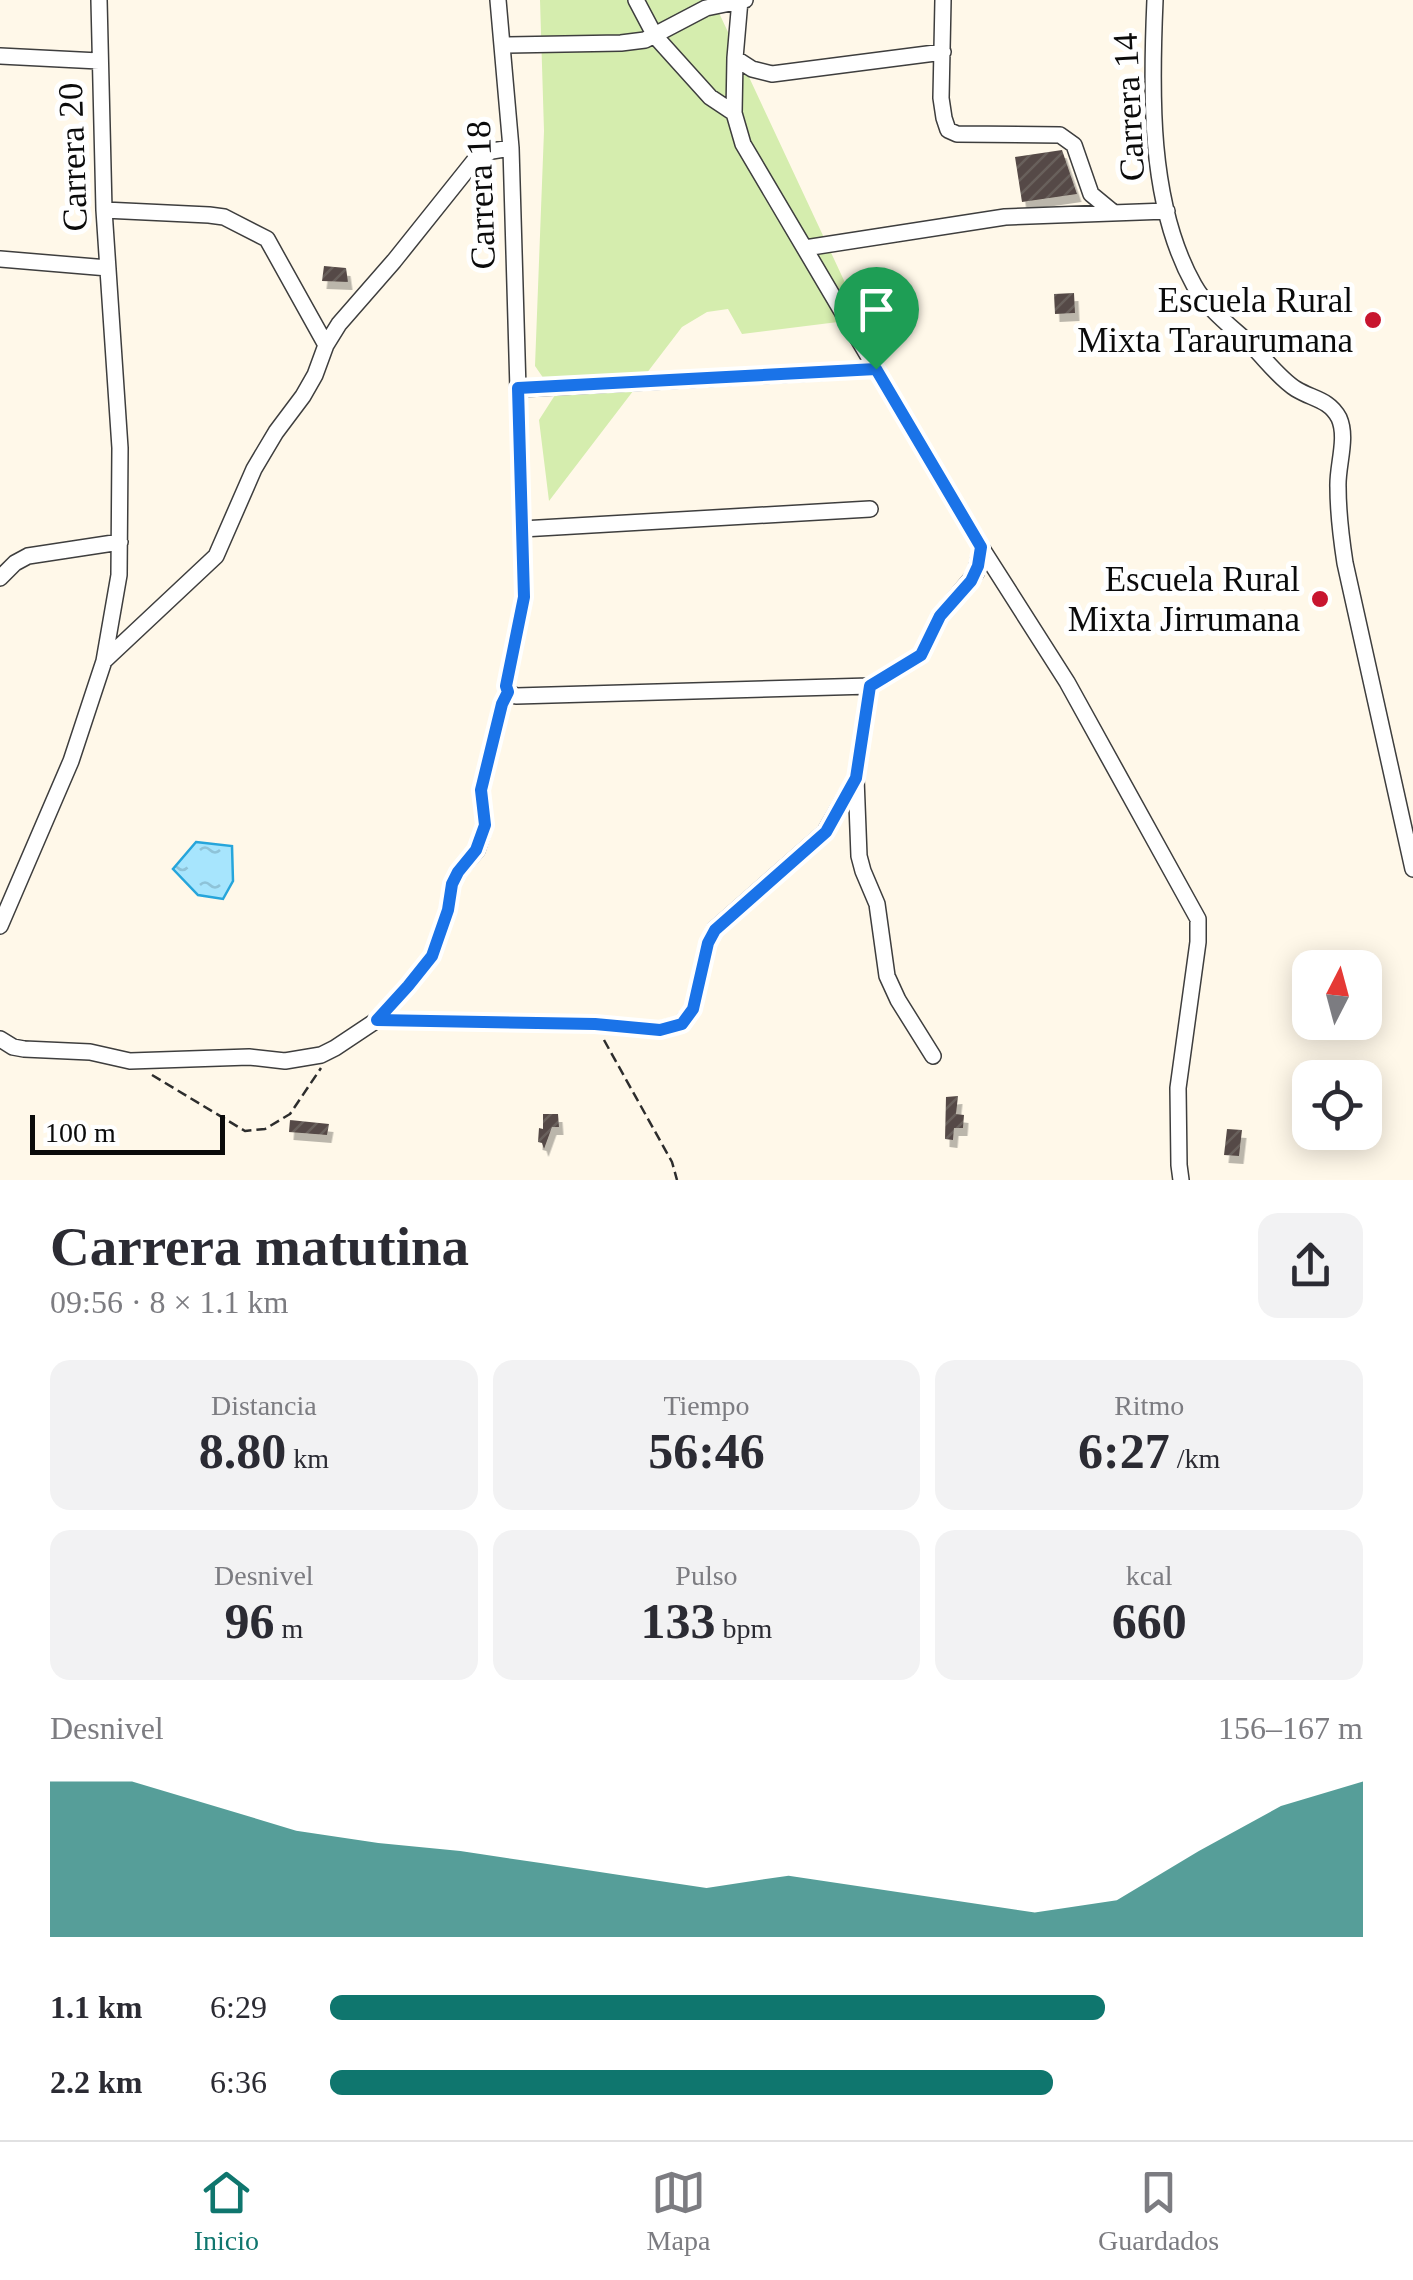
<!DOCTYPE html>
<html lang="es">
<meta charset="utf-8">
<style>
:root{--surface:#fff;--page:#f2f2f3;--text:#2b2b33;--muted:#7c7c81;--line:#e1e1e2;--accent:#0f766e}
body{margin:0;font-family:Georgia,serif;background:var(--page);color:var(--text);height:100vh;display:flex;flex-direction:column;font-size:38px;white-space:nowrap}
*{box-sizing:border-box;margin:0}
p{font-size:32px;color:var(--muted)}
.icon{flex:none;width:55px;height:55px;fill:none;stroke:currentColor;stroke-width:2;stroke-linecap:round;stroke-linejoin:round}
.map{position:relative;height:1180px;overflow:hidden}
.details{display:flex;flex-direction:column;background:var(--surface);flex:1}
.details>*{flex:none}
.needle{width:65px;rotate:6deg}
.buttons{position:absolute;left:1292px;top:950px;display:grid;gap:20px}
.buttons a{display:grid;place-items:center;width:90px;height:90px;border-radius:20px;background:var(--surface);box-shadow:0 5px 25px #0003;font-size:50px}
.scale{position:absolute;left:30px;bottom:25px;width:195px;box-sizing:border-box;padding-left:10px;border:5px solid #0b0b0b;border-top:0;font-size:28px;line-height:35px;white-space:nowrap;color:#0b0b0b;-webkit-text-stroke:8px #fff;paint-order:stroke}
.pin{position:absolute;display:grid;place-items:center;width:85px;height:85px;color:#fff;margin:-102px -42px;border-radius:50% 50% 50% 0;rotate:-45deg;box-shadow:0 0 10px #0007}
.pin .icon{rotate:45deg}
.round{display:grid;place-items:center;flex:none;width:105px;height:105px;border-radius:20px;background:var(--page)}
.head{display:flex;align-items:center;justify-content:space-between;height:170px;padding:0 50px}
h1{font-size:55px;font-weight:700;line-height:75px}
.figures{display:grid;grid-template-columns:repeat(3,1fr);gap:15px;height:170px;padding:10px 50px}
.figures div{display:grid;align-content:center;border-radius:20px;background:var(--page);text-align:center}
.figures b{font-size:50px;font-weight:700}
.figures small{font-size:28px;font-weight:400}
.figures p{font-size:28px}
.chart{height:280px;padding:20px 50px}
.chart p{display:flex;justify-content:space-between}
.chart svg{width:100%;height:180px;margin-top:10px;fill:var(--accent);opacity:.7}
ul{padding:0 50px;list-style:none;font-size:32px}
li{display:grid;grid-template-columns:160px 120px 1fr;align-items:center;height:75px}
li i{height:25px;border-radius:12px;background:var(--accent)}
.menu{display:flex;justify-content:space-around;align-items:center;height:140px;border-top:2px solid var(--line);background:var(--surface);font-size:28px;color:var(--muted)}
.menu a{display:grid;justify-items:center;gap:5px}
.menu .selected{color:var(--accent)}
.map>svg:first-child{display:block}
.park{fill:#d5edae}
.water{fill:url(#water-ripples);stroke:#26a5db;stroke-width:2.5}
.building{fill:url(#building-hatch);filter:url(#shadow)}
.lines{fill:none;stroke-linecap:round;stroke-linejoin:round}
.minor-casing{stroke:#3e3e3e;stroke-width:18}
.path{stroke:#2d2d2d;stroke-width:2.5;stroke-dasharray:10 5;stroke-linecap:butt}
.minor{stroke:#fff;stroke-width:15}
.route-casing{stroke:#fff;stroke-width:20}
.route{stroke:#1a73e8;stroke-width:12}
.poi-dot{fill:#c8152f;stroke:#fff;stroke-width:4}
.labels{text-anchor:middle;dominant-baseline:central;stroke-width:10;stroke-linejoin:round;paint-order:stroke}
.street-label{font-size:35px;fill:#0b0b0b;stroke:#fff}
.poi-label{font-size:35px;fill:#0b0b0b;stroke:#fff;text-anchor:end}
</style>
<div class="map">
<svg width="1413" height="1180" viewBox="0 0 1413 1180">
<defs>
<pattern id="water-ripples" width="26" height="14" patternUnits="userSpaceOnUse" patternTransform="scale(2.5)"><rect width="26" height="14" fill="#a7e5fd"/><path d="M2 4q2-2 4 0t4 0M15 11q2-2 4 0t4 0" fill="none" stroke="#8ec3d8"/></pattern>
<pattern id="building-hatch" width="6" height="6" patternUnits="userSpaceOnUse" patternTransform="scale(2.5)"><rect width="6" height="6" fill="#554a46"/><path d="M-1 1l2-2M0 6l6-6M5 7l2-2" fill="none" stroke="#68605c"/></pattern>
<filter id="shadow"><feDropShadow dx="4.5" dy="8" stdDeviation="0" flood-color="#0004"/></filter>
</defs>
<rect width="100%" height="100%" fill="#fff8e9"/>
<path class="park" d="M540,0h173l149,319 -120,15 -14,-25 -21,3 -25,15 -133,174 -10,-81 16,-25 -20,-29 9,-235z"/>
<path class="water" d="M196,842l36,4 1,35 -10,18 -25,-4 -25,-26z"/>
<path class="building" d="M1062,150l15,44 -55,8 -7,-45z
M324,266l22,2 2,14 -26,-1z
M1074,293l1,20 -20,1 -1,-20z
M958,1096l-2,18 8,1 -1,13h-9l-1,12 -8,-1 1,-42z
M543,1114h15l1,13h-7l-8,22 -2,-6 -4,-1 1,-14 4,1z
M290,1120l39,4 -2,11 -38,-3z
M1227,1129l15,1 -3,26 -15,-1z"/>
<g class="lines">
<g class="minor-casing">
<path id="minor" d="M636,0l19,36 55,61 24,16
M740,0l-5,58 -1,55 9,31 238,403 86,135 131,237v23l-20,146 1,77 2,15
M943,0l-2,98 3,20 4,12 9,4 103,1 14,10 17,49 23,19
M1155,0c-4,91 -7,203 39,285 14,25 38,42 58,61 14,14 28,33 44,43 16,10 33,10 43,29 9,20 -2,48 -1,69 0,26 3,50 7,76l68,306
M503,45l118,-2 24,-3 61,-32 39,-8
M0,56l99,5
M735,58l17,11 20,5 171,-22
M104,210l105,5 15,2 43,22 59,106
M805,248l200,-31 162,-6
M0,259l108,9
M518,389l358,-20
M522,529l348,-20
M0,578l15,-15 13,-7 92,-14
M104,661l112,-105 38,-87 22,-37 27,-36 12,-21 11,-30 13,-21 55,-63 80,-100 18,-10 19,-3
M870,686l-14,92 3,78 4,15 14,33 10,72 11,24 35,56
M508,692l8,4 354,-10 51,-31 19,-39 36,-43 5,-26
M0,926l71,-165 33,-100 15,-86 1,-127 -16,-238 -5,-210
M377,1020l218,4 64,6 22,-6 12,-15 15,-66 7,-14 110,-97 31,-54
M0,1039l13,8 11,2 66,3 40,9 119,-4 36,4 36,-6 14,-7 42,-28 31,-34 24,-30 16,-46 4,-26 6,-12 19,-22 8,-25 -4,-35 21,-86 6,-12 -2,-6 18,-89 -13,-449 -13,-148"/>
</g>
<path class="path" d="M604,1040l68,122 5,18
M152,1075l93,56 20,-2 25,-15 31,-46"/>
<use href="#minor" class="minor"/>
</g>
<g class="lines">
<g class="route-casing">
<path id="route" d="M876,369l105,178 -3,19 -7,15 -31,35 -19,39 -51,31 -14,92 -30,54 -111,98 -7,13 -15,66 -11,15 -22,6 -65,-6 -218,-4 31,-34 24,-30 16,-46 4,-26 6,-12 18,-22 9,-25 -4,-35 21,-86 6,-12 -2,-6 18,-89 -6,-209z"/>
</g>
<use href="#route" class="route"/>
</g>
<g class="poi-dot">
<circle cx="1373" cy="320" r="10"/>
<circle cx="1320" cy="599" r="10"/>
</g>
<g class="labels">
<g class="street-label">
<text transform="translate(1129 107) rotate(-93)">Carrera 14</text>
<text transform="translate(73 157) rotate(-92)">Carrera 20</text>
<text transform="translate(481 195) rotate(-92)">Carrera 18</text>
</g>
<g class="poi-label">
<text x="1353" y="300">Escuela Rural<tspan x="1353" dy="40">Mixta Taraurumana</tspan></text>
<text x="1300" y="579">Escuela Rural<tspan x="1300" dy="40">Mixta Jirrumana</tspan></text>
</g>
</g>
</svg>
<div class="buttons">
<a><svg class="needle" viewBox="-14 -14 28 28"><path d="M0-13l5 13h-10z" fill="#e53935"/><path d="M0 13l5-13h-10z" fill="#7c7c81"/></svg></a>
<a><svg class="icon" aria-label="locate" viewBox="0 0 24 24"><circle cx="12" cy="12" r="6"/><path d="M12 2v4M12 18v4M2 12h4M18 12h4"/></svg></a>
</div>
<div class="scale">100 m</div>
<div class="pin" style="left:876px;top:369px;background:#1e9e55"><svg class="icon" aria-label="arrive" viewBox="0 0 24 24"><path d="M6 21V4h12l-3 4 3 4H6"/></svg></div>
</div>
<section class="details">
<div class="head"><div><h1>Carrera matutina</h1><p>09:56 · 8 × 1.1 km</p></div><a class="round"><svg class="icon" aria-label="share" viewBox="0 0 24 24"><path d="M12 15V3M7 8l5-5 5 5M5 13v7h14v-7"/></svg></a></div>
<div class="figures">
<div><p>Distancia</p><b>8.80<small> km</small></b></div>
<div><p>Tiempo</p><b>56:46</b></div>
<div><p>Ritmo</p><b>6:27<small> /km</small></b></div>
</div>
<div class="figures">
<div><p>Desnivel</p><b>96<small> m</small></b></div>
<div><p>Pulso</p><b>133<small> bpm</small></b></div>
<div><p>kcal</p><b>660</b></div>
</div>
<div class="chart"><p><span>Desnivel</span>156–167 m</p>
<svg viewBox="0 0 160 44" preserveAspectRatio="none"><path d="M0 44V6L10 6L20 12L30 18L40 21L50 23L60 26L70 29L80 32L90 29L100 32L110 35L120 38L130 35L140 23L150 12L160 6V44z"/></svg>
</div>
<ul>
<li><b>1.1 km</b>6:29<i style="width:75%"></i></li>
<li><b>2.2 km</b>6:36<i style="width:70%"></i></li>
</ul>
</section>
<nav class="menu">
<a class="selected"><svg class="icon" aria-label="home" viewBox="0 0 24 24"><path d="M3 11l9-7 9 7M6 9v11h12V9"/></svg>Inicio</a>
<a><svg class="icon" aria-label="map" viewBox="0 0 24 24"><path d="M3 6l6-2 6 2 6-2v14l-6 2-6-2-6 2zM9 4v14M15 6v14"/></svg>Mapa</a>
<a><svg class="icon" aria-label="saved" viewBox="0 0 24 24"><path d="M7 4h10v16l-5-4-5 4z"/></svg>Guardados</a>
</nav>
